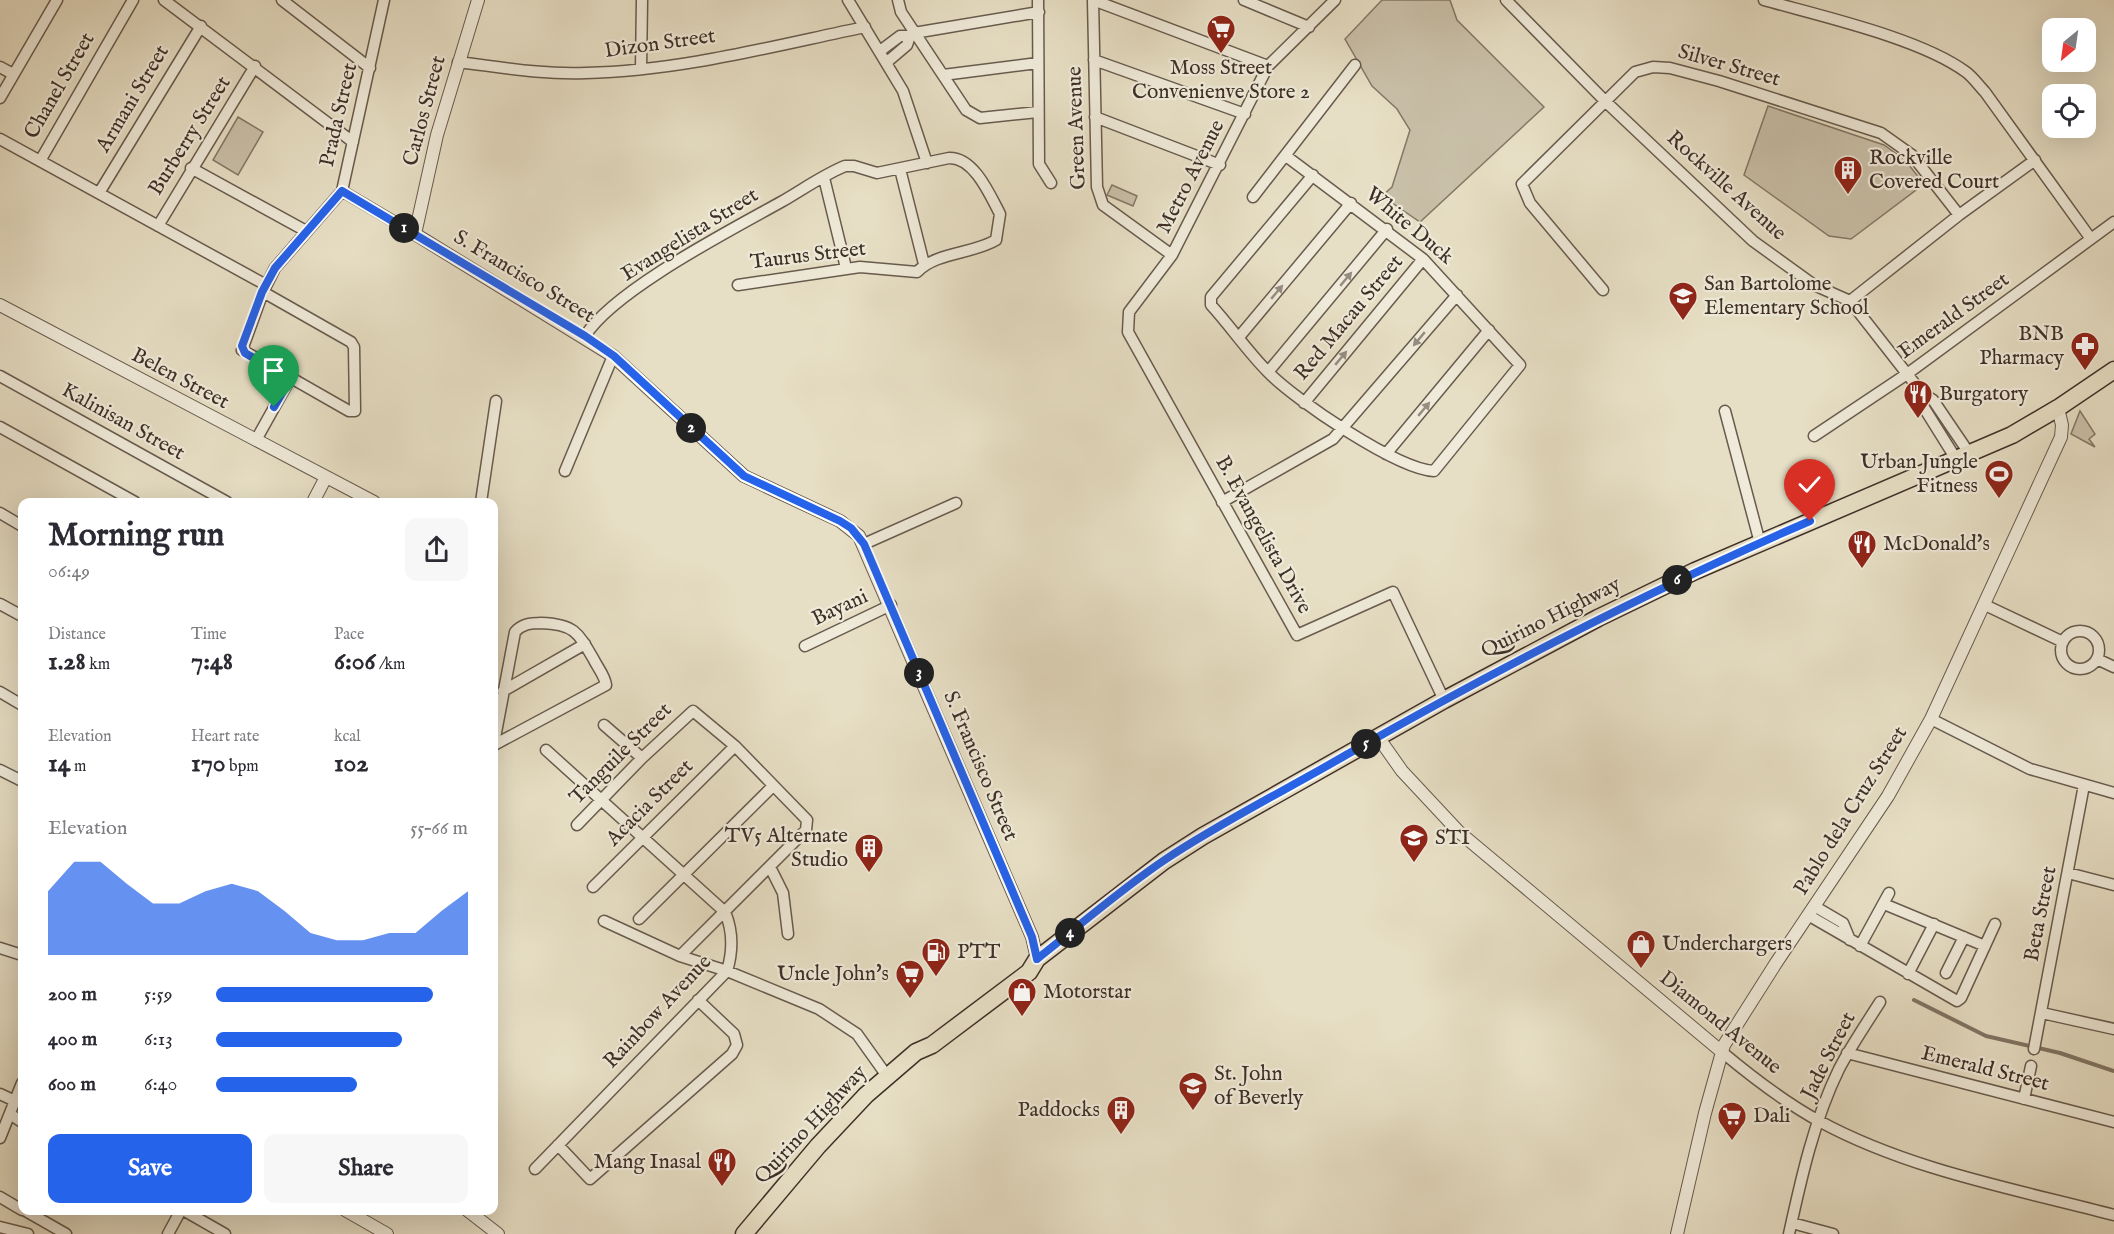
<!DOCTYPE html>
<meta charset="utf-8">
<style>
:root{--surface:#fff;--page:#f7f7f7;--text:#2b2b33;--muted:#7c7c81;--accent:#2563eb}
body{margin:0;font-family:"IM FELL English",serif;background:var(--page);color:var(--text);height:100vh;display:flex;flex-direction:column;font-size:22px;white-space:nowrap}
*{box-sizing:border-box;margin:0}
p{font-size:20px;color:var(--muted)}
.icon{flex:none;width:33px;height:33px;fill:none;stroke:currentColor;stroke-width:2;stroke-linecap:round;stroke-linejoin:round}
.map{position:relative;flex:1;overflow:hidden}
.drawer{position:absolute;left:18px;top:498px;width:480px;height:717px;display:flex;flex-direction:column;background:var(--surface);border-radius:12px;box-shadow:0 6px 24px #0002}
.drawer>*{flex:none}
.needle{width:39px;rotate:209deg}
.tools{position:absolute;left:2042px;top:18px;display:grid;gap:12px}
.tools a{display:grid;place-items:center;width:54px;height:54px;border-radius:12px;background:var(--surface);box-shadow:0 6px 24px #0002;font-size:30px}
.pin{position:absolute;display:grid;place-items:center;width:51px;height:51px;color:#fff;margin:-62px -26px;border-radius:50% 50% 50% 0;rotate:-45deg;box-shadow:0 0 6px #0007}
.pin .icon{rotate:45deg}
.km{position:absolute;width:30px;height:30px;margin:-15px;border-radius:50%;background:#222;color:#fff;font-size:16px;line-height:30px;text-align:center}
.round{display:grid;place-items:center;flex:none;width:63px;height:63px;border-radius:12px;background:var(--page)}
.overview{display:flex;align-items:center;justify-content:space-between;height:102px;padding:0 30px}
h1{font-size:33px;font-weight:700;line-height:45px}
.figures{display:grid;grid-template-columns:repeat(3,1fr);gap:9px;height:102px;padding:6px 30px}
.figures div{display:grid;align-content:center}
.figures b{font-size:26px;font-weight:700}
.figures small{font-size:16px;font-weight:400}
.figures p{font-size:16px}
.chart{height:168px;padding:12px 30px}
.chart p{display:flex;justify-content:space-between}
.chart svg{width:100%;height:108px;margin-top:6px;fill:var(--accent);opacity:.7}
.primary-button{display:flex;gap:12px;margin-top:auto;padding:12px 30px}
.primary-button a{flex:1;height:69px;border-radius:12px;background:var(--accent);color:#fff;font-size:24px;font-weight:700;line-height:69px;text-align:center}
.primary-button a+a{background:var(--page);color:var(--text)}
ul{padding:0 30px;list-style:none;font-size:20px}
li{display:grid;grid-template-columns:96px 72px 1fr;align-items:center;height:45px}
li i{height:15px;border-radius:8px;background:var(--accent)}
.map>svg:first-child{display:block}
.green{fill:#cac1aa;stroke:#847868;stroke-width:1.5}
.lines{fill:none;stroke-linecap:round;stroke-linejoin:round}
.stream{stroke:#817565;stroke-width:4}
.minor-casing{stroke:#685b4e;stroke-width:13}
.tertiary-casing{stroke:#685b4e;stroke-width:14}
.primary-casing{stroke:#3e2f27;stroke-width:19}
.minor{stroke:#efead9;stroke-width:10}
.tertiary{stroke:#efead9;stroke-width:12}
.primary{stroke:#e7dfc5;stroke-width:16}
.oneway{fill:#968c80}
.route-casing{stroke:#fff;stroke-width:12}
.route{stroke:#2563eb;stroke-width:8}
.labels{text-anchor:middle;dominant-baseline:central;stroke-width:4.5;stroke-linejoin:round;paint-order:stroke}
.street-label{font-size:21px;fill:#3e2f27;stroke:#efead9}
.poi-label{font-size:21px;fill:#3e2f27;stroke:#efead9;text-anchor:start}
</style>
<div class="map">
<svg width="2114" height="1234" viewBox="0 0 2114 1234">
<rect width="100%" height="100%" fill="#e7dfc5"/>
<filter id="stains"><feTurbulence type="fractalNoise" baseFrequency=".00333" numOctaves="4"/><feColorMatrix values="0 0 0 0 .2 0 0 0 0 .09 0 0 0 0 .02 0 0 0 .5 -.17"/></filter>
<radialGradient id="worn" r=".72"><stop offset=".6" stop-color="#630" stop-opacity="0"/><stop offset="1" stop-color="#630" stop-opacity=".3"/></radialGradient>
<path class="green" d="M1382,0h68l7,20 87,87 -124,115 -38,-26 10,-9 18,-57 -13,-21 -25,-23 -27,-47z
M1768,106l116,39 21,15 19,24 -73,55 -22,-3 -85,-61z
M238,117l25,15 -25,43 -25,-15z
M1112,185l25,11 -4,10 -26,-11z
M2080,411l15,23 -6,5 6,8 -24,-13z"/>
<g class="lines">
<path class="stream" d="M1914,1000l72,36 74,17 54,18"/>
<g class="minor-casing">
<path id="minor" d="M164,0l189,142
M282,0l88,68
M848,0l55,91 24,72
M898,0l3,12 65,98 14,8 58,-6
M1038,0l1,164 12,19
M1093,0l4,187 6,18 69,50
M1093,0l175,66
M1244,0l65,27
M1335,0l-67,66 -96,189 -43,57 -1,20 169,303 96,-43 51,108
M1506,0l100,102 147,139 61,44 36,16 72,92 11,7 36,53
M1764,0c56,16 156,38 202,72 7,5 13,14 19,20l106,147
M880,51l20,-15h10
M1094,60l151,54
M458,62c42,5 85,13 128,11 94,-2 187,-27 279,-46
M887,62l20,-17 3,-9 4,-3 125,-21
M0,67l13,7
M641,69l1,-69
M943,75l95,-12
M0,98l57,-98
M1095,117l125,48
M0,139l266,146
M1286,156l137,103 97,106 -86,106c-37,-2 -139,-71 -166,-99 -20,-20 -37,-45 -57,-67v-8l102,-122
M40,161l93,-161
M191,168l115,63
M900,169l24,95
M824,178l22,90
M342,191l73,43
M99,193l102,-167
M1253,197l102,-132
M158,226l97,-160
M1603,290l-73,-87 -8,-19 113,-112 18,-5 17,1 49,13 162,52 31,22 47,60
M263,292l88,50 3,5 1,64h-6l-107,-61 21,-58 12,-24 67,-77 42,-191
M1850,301l109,-86 76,-55
M585,336c29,-46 146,-106 196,-134 21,-12 42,-27 64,-36h9l23,7 72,-15c25,-1 41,37 51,56l-4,26c-23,14 -60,12 -79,32l-57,-5 -122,18
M1239,337l112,-134
M1268,372l119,-143
M0,376l227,126
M1922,393l-1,10 35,56
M1304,403l119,-144
M1725,411l35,132
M0,427l135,75
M1814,436l93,-62 207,-152
M256,440l34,-61
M1386,454l103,-124
M565,471l48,-115
M481,502l15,-101
M1222,502l111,-63 124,-144
M0,513l22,13
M864,544l92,-41
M0,604l22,12
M1985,605l78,37
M2061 650a19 19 0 1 1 38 0a19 19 0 1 1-38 0Z
M805,646l86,-41
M2097,659l17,8
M503,691l82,-47
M0,692l22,13
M1931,719l99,50 84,24
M604,725l38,33
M494,743l21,-111c7,-8 15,-9 26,-9 33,1 37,9 53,37 4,8 11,16 12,25l-112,60
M0,770l22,11
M577,825l65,-67 51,-47 42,35 72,74 -1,10 -126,126
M770,867l13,26 5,41
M2068,873l46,12
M593,887l142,-141
M1884,904l101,42
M1814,906l29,17 7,17
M1808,915l149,86 4,-3 34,-74
M639,919l134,-133
M604,921l76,35 47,15 92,38 38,25 30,42
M1860,946l29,-53
M0,948l22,7
M1946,973l18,-36
M1908,974l26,-50
M2042,1013l72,16
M2034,1049l50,-264
M1722,1052c30,25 62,50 97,69 90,49 196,68 295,94
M1847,1053l267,69
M0,1094l15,7
M2024,1099l7,-33
M10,1114l12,8
M0,1138l22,-55
M558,1145l32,34 142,-125 5,-9 -3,-11 -36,-34
M535,1169l192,-198c6,-20 6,-40 -2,-59l-179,-162
M0,1197l22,13
M24,1210l42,24
M183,1210l42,24
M1792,1223l41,11
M0,1227l28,7
M168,1234l13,-24
M1789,1234c12,-55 25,-114 50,-165 12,-23 27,-45 41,-67"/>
</g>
<g class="tertiary-casing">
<path id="tertiary" d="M478,0l-41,135 -22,99 198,122 131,120 96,45 19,15 173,401 5,22
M0,305l374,197
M313,502l13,-25
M1378,737l24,34 57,61 263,220
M345,1210l42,24
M467,1210l31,24
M1677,1234l28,-121 19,-68 52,-82 112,-167 43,-77 130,-282 1,-12 -4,-17"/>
</g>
<g class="primary-casing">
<path id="primary" d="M744,1234l74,-88 48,-51 50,-43 16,-7 97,-73 8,-13 127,-98 39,-25 241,-136 154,-82 97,-47 317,-136 46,-27 56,-38"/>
</g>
<use href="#minor" class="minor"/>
<use href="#tertiary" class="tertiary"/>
<use href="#primary" class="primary"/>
</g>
<defs><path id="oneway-solid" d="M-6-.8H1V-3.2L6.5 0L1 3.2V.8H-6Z" transform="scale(1.5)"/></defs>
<g class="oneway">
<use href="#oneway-solid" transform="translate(1346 279) rotate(-50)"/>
<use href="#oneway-solid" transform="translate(1277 292) rotate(-50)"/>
<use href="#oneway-solid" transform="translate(1419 339) rotate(130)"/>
<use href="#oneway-solid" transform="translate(1341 358) rotate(-50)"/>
<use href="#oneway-solid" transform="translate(1424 409) rotate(-50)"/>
</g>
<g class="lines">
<g class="route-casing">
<path id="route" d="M274,407l16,-28 -45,-26 -3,-7 20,-54 13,-24 67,-77 243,145 29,20 130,120 96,45 11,7 13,16 168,393 5,22c42,-33 84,-70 129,-100 57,-38 120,-69 180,-104 151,-86 304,-165 464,-234"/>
</g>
<use href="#route" class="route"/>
</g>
<defs>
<g id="supermarket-pin" transform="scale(1.5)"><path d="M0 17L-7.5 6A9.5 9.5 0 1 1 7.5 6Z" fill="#8f2418" stroke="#efead9"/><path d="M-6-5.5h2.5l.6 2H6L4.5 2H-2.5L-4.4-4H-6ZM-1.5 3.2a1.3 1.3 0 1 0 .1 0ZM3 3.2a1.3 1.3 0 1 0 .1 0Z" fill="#fff"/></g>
<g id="building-pin" transform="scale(1.5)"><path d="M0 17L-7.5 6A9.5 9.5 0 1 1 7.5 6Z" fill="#8f2418" stroke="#efead9"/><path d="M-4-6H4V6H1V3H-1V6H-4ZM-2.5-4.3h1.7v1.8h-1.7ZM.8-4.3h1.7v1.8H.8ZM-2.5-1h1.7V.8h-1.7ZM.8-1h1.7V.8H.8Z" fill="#fff"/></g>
<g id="school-pin" transform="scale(1.5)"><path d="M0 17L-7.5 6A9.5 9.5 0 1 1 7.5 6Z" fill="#8f2418" stroke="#efead9"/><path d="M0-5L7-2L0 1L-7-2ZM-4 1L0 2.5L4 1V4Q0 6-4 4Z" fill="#fff"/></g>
<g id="pharmacy-pin" transform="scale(1.5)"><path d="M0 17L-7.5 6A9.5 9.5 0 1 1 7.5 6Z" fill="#8f2418" stroke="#efead9"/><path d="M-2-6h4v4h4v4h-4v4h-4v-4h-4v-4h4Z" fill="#fff"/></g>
<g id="restaurant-pin" transform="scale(1.5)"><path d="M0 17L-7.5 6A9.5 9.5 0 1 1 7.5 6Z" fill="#8f2418" stroke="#efead9"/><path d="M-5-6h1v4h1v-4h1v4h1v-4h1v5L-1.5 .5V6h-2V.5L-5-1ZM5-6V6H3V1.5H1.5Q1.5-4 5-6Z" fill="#fff"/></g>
<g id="stadium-pin" transform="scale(1.5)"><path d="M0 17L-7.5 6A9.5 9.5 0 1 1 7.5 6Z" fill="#8f2418" stroke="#efead9"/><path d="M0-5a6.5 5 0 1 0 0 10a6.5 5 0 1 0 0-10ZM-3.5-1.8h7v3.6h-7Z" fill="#fff"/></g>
<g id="university-pin" transform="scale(1.5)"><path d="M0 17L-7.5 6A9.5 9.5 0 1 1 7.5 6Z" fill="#8f2418" stroke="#efead9"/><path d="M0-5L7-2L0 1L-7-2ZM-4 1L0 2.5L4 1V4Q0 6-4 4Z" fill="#fff"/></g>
<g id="shop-pin" transform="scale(1.5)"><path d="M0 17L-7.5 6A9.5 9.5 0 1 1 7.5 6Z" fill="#8f2418" stroke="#efead9"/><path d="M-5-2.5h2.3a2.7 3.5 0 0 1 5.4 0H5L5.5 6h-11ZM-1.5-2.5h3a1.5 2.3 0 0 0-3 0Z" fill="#fff"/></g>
<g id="fuel-pin" transform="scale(1.5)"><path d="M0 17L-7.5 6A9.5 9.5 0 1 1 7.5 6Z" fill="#8f2418" stroke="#efead9"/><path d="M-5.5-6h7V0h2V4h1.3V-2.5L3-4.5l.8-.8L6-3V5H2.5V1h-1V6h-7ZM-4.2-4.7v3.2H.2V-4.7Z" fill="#fff"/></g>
</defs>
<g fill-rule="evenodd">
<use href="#supermarket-pin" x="1221" y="29"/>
<use href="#building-pin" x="1848" y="170"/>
<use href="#school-pin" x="1683" y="296"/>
<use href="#pharmacy-pin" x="2085" y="346"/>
<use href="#restaurant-pin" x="1918" y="394"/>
<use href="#stadium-pin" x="1999" y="474"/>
<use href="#restaurant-pin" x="1862" y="544"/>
<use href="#university-pin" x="1414" y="838"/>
<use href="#building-pin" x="869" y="848"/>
<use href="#shop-pin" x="1641" y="944"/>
<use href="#fuel-pin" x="936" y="952"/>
<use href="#supermarket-pin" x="910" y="974"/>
<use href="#shop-pin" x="1022" y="992"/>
<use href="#school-pin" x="1193" y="1086"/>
<use href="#building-pin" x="1121" y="1110"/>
<use href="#supermarket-pin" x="1732" y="1116"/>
<use href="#restaurant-pin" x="722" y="1162"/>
</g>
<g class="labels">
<g class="street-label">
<text transform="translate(660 44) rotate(-8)">Dizon Street</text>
<text transform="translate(1729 66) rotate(16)">Silver Street</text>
<text transform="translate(60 86) rotate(-60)">Chanel Street</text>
<text transform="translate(133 99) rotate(-59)">Armani Street</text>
<text transform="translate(425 111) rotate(-75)">Carlos Street</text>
<text transform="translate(339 115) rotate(-77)">Prada Street</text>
<text transform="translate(1077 128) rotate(-92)">Green Avenue</text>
<text transform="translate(190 136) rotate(-58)">Burberry Street</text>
<text transform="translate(1191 177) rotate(-63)">Metro Avenue</text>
<text transform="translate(1726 186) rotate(42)">Rockville Avenue</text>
<text transform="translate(1409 226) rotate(40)">White Duck</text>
<text transform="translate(690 235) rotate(-32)">Evangelista Street</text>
<text transform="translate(808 256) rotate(-7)">Taurus Street</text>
<text transform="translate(524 277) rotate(31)">S. Francisco Street</text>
<text transform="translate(1954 316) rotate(-36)">Emerald Street</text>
<text transform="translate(1349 318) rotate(-50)">Red Macau Street</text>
<text transform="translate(180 379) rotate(28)">Belen Street</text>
<text transform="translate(123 422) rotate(29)">Kalinisan Street</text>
<text transform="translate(1263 535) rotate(61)">B. Evangelista Drive</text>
<text transform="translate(840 608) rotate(-25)">Bayani</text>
<text transform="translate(1551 618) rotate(-27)">Quirino Highway</text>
<text transform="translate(621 754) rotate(-45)">Tanguile Street</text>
<text transform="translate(980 766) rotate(67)">S. Francisco Street</text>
<text transform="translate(650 803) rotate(-45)">Acacia Street</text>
<text transform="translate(1851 811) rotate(-58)">Pablo dela Cruz Street</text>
<text transform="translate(2041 914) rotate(-79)">Beta Street</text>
<text transform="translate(658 1012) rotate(-47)">Rainbow Avenue</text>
<text transform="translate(1720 1023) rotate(39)">Diamond Avenue</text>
<text transform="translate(1829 1056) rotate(-63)">Jade Street</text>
<text transform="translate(1985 1069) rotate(14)">Emerald Street</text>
<text transform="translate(811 1125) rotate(-47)">Quirino Highway</text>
</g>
<g class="poi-label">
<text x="1221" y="68" text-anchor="middle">Moss Street<tspan x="1221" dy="24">Convenienve Store 2</tspan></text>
<text x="1869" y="158">Rockville<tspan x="1869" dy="24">Covered Court</tspan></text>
<text x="1704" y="284">San Bartolome<tspan x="1704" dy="24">Elementary School</tspan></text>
<text x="2064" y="334" text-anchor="end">BNB<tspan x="2064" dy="24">Pharmacy</tspan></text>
<text x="1939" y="394">Burgatory</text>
<text x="1978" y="462" text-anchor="end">Urban Jungle<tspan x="1978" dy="24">Fitness</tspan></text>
<text x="1883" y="544">McDonald's</text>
<text x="848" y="836" text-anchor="end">TV5 Alternate<tspan x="848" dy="24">Studio</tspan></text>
<text x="1435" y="838">STI</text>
<text x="1662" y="944">Underchargers</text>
<text x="957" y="952">PTT</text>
<text x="889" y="974" text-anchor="end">Uncle John's</text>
<text x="1043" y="992">Motorstar</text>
<text x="1214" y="1074">St. John<tspan x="1214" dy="24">of Beverly</tspan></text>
<text x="1100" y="1110" text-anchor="end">Paddocks</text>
<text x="1753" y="1116">Dali</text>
<text x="701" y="1162" text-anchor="end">Mang Inasal</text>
</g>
</g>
<rect width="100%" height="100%" filter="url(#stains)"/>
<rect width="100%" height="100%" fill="url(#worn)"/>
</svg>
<div class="tools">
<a><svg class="needle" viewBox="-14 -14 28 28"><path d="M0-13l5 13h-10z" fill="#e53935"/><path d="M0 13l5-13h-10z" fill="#7c7c81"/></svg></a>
<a><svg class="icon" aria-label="locate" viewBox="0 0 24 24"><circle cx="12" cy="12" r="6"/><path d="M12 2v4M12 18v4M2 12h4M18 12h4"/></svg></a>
</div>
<div class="pin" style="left:274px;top:407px;background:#1e9e55"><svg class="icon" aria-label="arrive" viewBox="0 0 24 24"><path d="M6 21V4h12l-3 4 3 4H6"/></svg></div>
<div class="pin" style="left:1810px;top:521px;background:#d93025"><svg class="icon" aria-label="check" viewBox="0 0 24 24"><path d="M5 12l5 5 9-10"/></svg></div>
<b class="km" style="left:404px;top:228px">1</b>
<b class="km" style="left:691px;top:428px">2</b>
<b class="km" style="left:919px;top:673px">3</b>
<b class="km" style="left:1070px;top:933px">4</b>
<b class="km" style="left:1366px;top:744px">5</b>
<b class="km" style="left:1677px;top:580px">6</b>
<section class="drawer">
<div class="overview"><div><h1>Morning run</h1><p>06:49</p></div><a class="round"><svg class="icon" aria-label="share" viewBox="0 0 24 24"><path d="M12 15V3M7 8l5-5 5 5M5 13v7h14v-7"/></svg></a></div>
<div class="figures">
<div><p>Distance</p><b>1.28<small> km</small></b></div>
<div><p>Time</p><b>7:48</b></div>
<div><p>Pace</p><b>6:06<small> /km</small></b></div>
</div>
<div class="figures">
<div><p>Elevation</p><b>14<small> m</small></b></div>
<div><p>Heart rate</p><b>170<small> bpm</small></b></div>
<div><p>kcal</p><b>102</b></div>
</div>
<div class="chart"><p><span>Elevation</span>55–66 m</p>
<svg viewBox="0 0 160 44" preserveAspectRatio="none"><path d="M0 44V18L10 6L20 6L30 15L40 23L50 23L60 18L70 15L80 18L90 26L100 35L110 38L120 38L130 35L140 35L150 26L160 18V44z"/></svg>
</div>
<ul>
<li><b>200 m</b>5:59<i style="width:86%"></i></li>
<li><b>400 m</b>6:13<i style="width:74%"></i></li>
<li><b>600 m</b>6:40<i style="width:56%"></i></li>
</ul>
<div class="primary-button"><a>Save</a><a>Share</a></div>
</section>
</div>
